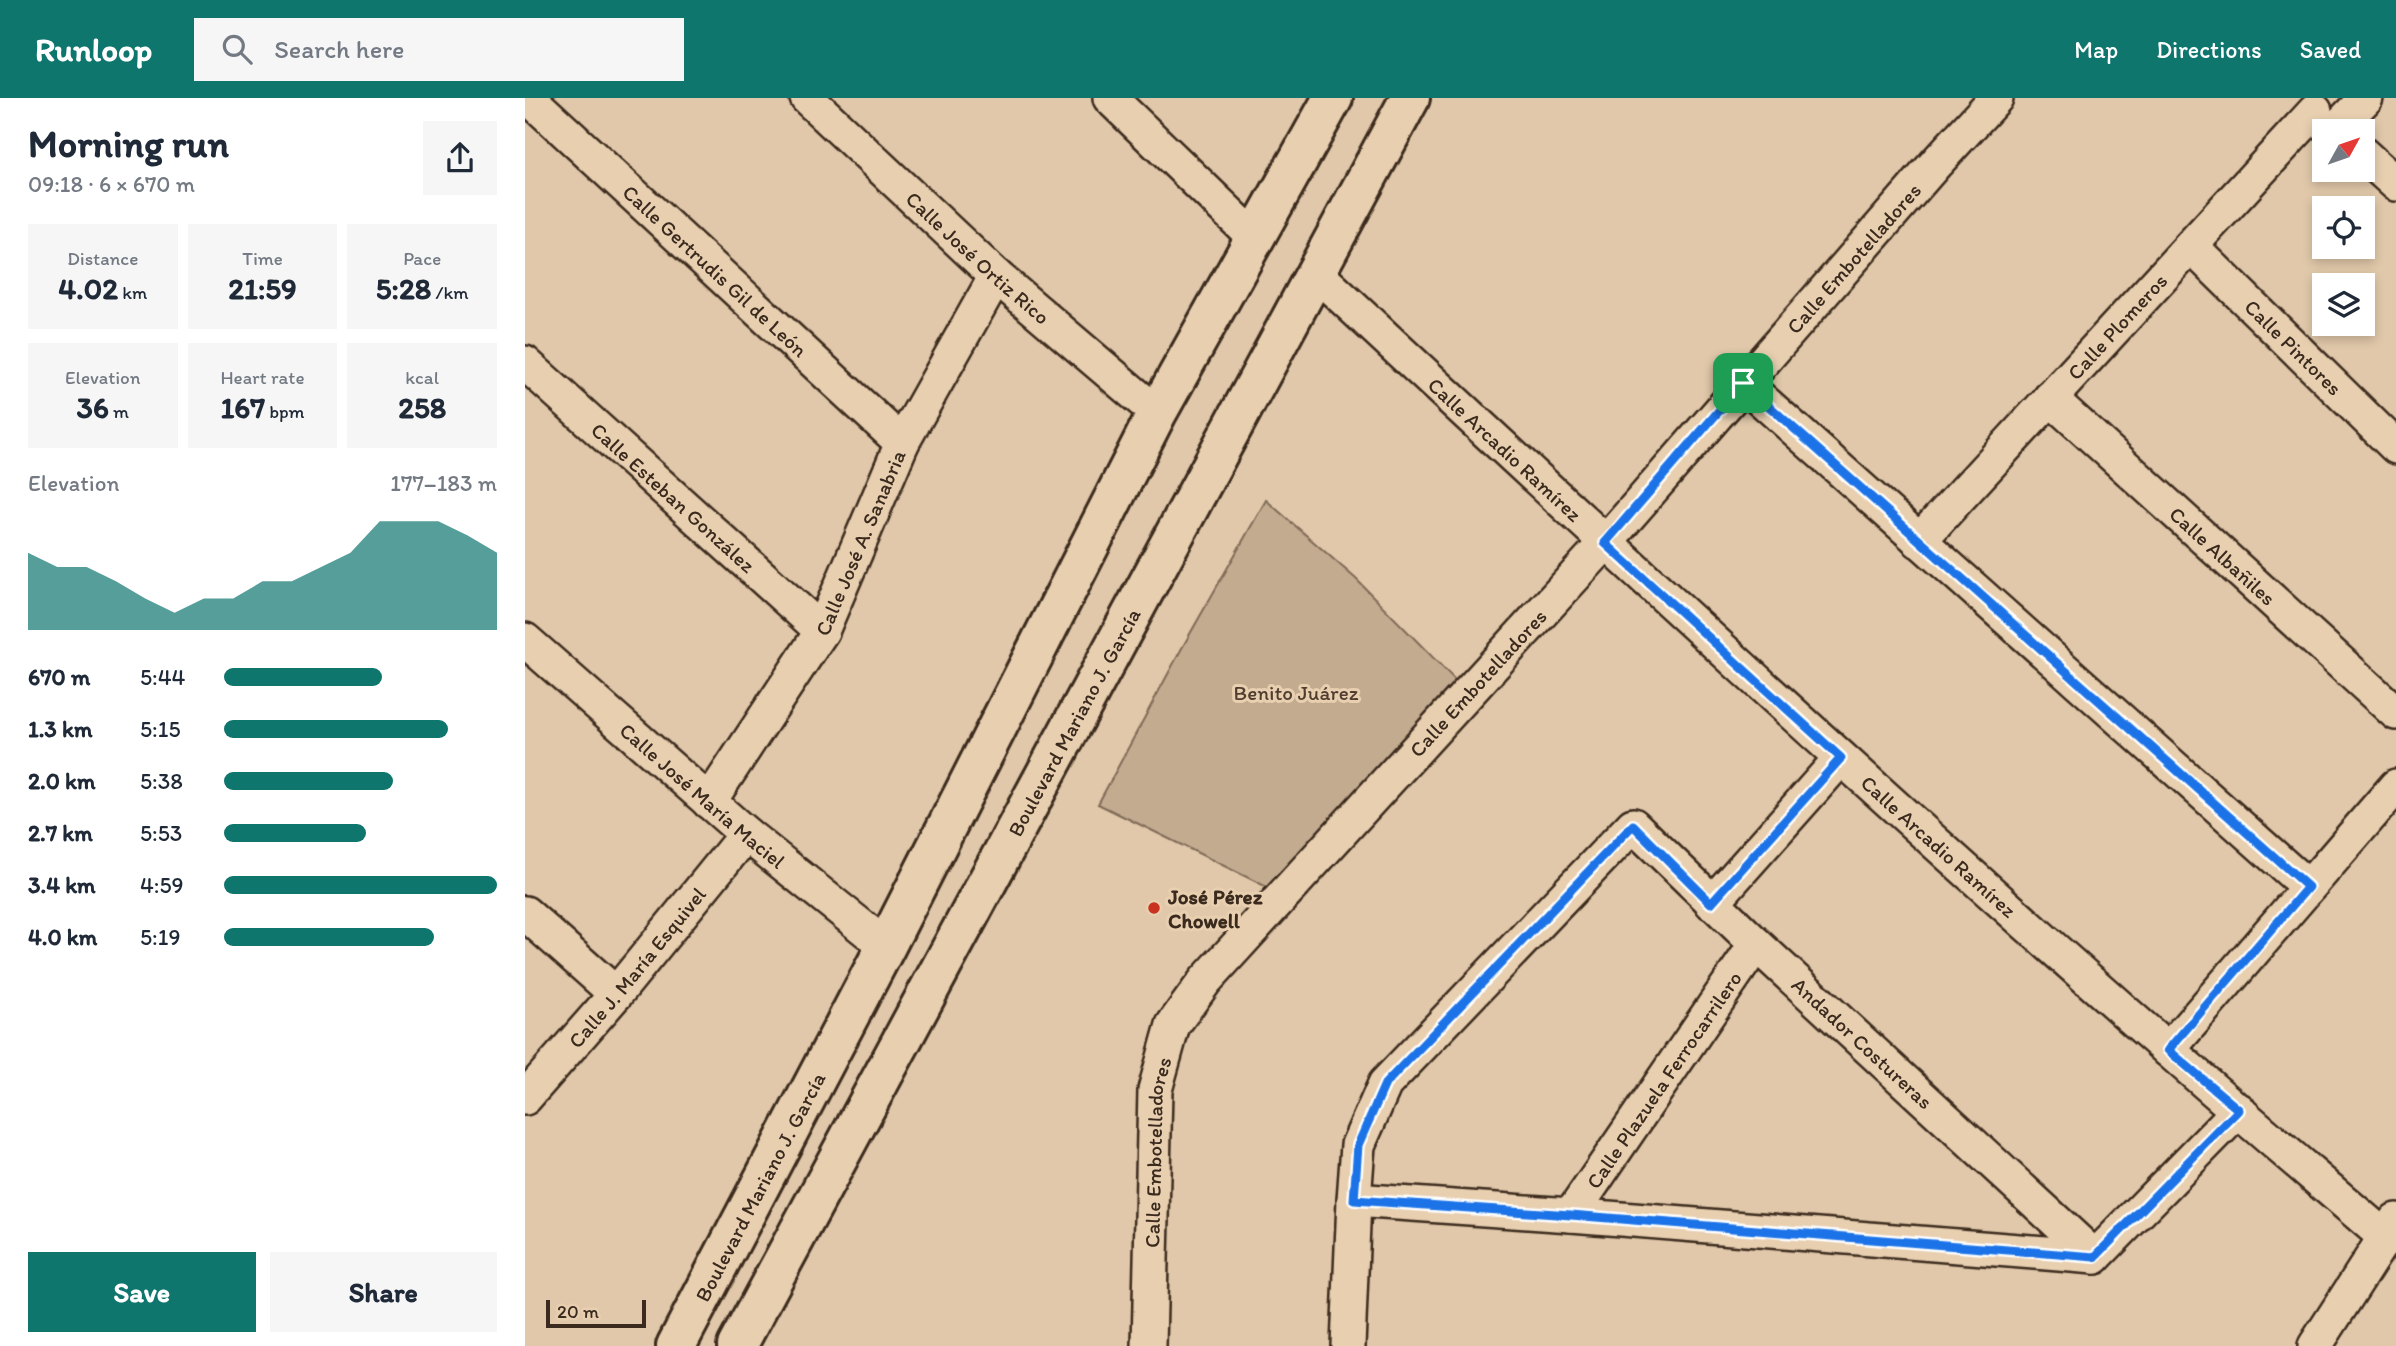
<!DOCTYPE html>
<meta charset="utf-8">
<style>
:root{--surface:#fff;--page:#f6f6f7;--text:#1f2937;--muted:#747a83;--accent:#0f766e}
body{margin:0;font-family:Itim,sans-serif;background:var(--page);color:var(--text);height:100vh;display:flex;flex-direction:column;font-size:26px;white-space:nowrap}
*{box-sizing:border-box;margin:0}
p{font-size:23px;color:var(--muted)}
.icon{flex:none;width:38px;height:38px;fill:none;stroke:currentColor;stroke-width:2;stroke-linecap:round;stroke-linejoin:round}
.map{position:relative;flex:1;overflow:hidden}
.details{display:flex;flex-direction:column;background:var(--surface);width:525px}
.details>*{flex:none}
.needle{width:46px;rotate:50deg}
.fabs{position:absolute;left:1787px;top:21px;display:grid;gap:14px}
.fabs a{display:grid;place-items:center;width:63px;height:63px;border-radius:0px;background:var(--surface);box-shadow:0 4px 10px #0003;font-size:35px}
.scale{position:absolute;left:21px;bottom:18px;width:100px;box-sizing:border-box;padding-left:7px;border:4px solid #3b2a1e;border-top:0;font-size:19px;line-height:24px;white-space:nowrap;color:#3b2a1e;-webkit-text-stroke:5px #e8cfb0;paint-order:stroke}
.pin{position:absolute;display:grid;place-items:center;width:60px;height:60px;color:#fff;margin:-30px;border-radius:14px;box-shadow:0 4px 10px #0006}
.round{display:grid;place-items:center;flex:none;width:74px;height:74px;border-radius:0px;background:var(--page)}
.head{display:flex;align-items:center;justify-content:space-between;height:119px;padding:0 28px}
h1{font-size:38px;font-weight:800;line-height:52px}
.figures{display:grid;grid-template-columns:repeat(3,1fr);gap:10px;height:119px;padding:7px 28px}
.figures div{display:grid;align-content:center;border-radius:0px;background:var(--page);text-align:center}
.figures b{font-size:30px;font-weight:800}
.figures small{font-size:19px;font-weight:400}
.figures p{font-size:19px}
.chart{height:196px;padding:14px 28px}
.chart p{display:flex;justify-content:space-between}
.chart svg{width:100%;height:126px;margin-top:7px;fill:var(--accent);opacity:.7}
.cta{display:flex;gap:14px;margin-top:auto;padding:14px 28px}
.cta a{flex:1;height:80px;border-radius:0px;background:var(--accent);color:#fff;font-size:28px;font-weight:800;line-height:80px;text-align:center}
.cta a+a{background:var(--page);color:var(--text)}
ul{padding:0 28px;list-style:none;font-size:23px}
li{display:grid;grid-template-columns:112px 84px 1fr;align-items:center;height:52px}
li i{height:18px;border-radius:9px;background:var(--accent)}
header{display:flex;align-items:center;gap:42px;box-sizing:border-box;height:98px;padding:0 35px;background:var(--accent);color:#fff}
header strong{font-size:33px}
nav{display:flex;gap:38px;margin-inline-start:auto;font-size:24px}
.search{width:490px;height:63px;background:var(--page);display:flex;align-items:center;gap:18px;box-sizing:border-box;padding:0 24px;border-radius:0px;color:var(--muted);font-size:26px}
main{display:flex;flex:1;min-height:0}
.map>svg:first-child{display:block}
.green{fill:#c3ab90;stroke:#7f6a57;stroke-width:2}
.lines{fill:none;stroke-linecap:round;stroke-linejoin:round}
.minor-casing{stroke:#3b2a1e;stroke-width:38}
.major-casing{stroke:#3b2a1e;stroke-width:44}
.minor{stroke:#e8cfb0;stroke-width:33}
.major{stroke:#e8cfb0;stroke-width:38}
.route-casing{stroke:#fff;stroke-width:14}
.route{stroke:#1a73e8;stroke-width:9}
.poi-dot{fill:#c8321e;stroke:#e8cfb0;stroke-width:2.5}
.labels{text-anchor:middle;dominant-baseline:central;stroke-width:6;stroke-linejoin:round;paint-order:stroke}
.street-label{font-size:21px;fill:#3b2a1e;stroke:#e8cfb0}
.park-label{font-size:21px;fill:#4f3d2f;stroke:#e8cfb0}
.poi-label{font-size:21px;font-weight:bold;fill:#3b2a1e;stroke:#e8cfb0;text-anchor:start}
</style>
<header>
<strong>Runloop</strong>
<div class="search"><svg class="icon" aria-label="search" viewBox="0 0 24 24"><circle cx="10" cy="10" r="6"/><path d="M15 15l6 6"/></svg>Search here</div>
<nav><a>Map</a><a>Directions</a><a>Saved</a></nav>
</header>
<main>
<section class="details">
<div class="head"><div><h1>Morning run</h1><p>09:18 · 6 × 670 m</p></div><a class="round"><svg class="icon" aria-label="share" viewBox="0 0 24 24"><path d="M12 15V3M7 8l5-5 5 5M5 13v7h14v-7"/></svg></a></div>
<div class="figures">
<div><p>Distance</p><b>4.02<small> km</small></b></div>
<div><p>Time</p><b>21:59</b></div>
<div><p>Pace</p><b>5:28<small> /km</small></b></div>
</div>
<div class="figures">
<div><p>Elevation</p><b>36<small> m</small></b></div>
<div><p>Heart rate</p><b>167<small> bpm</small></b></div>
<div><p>kcal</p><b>258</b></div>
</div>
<div class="chart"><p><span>Elevation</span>177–183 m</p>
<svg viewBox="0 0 160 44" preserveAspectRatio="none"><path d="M0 44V17L10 22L20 22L30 27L40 33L50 38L60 33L70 33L80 27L90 27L100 22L110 17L120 6L130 6L140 6L150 11L160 17V44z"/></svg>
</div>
<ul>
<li><b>670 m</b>5:44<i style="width:58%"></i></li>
<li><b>1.3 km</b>5:15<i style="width:82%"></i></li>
<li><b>2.0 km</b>5:38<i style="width:62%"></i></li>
<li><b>2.7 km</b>5:53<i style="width:52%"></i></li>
<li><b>3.4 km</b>4:59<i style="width:100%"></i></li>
<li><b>4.0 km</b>5:19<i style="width:77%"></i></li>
</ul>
<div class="cta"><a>Save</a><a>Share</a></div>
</section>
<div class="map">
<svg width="1871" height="1248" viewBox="0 0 1871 1248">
<rect width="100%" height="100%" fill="#e1c8aa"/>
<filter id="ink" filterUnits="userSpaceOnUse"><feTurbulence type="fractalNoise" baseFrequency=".0143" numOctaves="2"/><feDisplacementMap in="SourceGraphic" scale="14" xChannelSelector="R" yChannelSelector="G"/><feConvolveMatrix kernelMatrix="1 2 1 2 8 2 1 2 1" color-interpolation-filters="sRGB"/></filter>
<g filter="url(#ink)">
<path class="green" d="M741,402l90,79 103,105 -184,207 -177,-87 84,-156z"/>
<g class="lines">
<g class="minor-casing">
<g id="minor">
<path id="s1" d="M4,0l373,345"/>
<path id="s2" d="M282,0l189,178 161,137"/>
<path d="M585,0l145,140"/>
<path d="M1810,32l31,-32"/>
<path d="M1838,56l33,30"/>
<path id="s3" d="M1666,148l205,201"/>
<path id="s4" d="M792,176c280,261 561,521 849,774 72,64 146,126 219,189"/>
<path id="s5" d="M0,265l297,268"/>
<path d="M1218,285l565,504"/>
<path id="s6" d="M1525,300l346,315"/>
<path id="s7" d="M1394,443l396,-430"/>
<path id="s8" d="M0,542l221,194 140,112"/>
<path id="s9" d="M184,704l113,-171 80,-188 94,-167"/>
<path d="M1187,805l129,-145"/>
<path d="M0,815l91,81"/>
<path d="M1643,952l228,-264"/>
<path id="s10" d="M0,1000l91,-104 130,-160"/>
<path d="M829,1102l217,15 524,42 144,-147"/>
<path id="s11" d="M1046,1117l185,-271"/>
<path id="s12" d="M624,1248l6,-256 18,-65 32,-44 400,-438 332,-381 59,-64"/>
<path id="s13" d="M823,1248l6,-146 4,-55 27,-61 248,-259 123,119 339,313"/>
<path d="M1790,1248l81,-126"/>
</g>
</g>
<g class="major-casing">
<g id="major">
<path id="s14" d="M151,1248l210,-400 271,-533 176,-315"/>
<path id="s15" d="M212,1248l673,-1248"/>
</g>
</g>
<use href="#minor" class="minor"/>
<use href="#major" class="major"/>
</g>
</g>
<g class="lines" filter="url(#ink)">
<g class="route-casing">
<path id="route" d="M1218,285l565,504 -140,163 71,60 -144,147 -524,-42 -217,-15 4,-55 27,-61 248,-259 78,78 130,-145 -236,-215z"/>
</g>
<use href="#route" class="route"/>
</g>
<circle class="poi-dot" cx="629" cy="810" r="7"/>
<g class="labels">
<g class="street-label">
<text stroke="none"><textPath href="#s2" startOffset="234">Calle José Ortiz Rico</textPath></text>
<text stroke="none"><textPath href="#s12" startOffset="1349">Calle Embotelladores</textPath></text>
<text stroke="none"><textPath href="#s1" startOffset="254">Calle Gertrudis Gil de León</textPath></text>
<text stroke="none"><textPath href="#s7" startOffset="292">Calle Plomeros</textPath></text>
<text stroke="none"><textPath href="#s3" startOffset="144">Calle Pintores</textPath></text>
<text stroke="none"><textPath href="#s4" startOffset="257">Calle Arcadio Ramírez</textPath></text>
<text stroke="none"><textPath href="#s5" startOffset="200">Calle Esteban González</textPath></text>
<text stroke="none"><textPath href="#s9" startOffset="301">Calle José A. Sanabria</textPath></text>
<text stroke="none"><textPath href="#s6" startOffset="234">Calle Albañiles</textPath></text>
<text stroke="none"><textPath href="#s12" startOffset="782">Calle Embotelladores</textPath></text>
<text stroke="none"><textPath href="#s15" startOffset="709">Boulevard Mariano J. García</textPath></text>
<text stroke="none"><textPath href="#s8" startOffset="236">Calle José María Maciel</textPath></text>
<text stroke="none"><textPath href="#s4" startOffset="845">Calle Arcadio Ramírez</textPath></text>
<text stroke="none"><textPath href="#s10" startOffset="172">Calle J. María Esquivel</textPath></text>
<text stroke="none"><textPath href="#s13" startOffset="943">Andador Costureras</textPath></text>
<text stroke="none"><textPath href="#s11" startOffset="164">Calle Plazuela Ferrocarrilero</textPath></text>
<text stroke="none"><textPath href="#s12" startOffset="194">Calle Embotelladores</textPath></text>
<text stroke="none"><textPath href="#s14" startOffset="180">Boulevard Mariano J. García</textPath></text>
</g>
<g class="park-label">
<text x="771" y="594">Benito Juárez</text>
</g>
<g class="poi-label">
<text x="643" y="798">José Pérez<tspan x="643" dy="24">Chowell</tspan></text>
</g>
</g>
</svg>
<div class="fabs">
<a><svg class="needle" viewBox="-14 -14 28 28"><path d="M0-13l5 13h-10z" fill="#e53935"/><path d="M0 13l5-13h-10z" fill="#747a83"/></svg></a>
<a><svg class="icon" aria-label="locate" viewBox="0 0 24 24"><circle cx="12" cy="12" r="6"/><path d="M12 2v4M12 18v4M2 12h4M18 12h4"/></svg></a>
<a><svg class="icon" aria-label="layers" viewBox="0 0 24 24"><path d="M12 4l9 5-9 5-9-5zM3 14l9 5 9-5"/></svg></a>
</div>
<div class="scale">20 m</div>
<div class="pin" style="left:1218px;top:285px;background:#1e9e55"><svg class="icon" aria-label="arrive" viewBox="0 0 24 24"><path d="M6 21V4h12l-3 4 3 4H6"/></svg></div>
</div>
</main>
